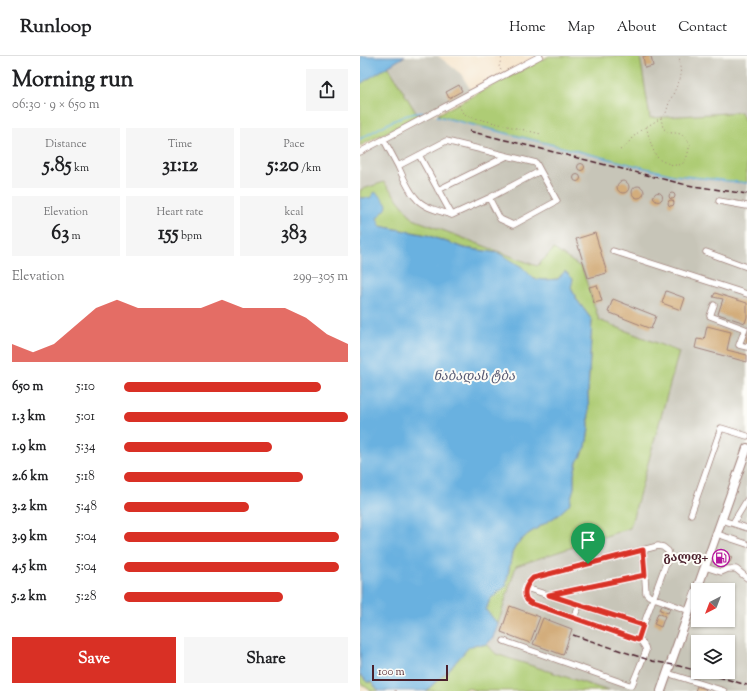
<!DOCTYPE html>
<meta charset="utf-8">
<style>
:root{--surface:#fff;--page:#f6f6f6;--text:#202124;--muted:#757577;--line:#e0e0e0;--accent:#d93025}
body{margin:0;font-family:"Sorts Mill Goudy","Noto Serif Georgian",serif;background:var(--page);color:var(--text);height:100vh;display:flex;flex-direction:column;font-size:15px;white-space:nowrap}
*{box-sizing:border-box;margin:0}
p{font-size:13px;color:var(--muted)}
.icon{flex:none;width:22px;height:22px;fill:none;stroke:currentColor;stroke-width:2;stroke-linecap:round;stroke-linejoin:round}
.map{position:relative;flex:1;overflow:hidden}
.sheet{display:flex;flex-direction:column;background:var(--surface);width:360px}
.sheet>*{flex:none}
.needle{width:26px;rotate:222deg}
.fabs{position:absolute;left:331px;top:527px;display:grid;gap:8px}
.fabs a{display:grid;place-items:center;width:44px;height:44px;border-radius:0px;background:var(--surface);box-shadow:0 1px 3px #0004;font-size:20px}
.scale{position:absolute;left:12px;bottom:10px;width:76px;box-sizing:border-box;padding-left:4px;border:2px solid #4a1f2b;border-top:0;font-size:11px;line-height:14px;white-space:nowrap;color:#4a1f2b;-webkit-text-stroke:3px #fdfcf7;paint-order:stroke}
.pin{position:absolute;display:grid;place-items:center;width:34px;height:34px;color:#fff;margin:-41px -17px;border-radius:50% 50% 50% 0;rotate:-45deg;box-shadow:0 0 4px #0007}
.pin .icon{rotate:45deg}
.round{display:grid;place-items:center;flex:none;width:42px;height:42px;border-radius:0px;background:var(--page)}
.head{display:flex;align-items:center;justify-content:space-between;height:68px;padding:0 12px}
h1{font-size:22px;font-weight:800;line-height:30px}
.stats{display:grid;grid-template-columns:repeat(3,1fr);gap:6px;height:68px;padding:4px 12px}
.stats div{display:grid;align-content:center;border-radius:0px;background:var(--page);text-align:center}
.stats b{font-size:20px;font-weight:800}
.stats small{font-size:11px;font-weight:400}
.stats p{font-size:11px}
.chart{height:112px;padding:8px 12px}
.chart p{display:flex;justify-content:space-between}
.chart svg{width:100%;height:72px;margin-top:4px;fill:var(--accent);opacity:.7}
.action{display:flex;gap:8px;margin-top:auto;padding:8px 12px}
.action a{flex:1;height:46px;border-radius:0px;background:var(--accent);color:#fff;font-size:16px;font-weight:800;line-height:46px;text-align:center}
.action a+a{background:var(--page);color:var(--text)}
ul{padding:0 12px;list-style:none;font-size:13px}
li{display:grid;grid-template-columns:64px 48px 1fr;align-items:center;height:30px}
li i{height:10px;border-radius:5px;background:var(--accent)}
header{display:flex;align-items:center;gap:24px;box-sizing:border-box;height:56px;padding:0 20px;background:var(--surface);border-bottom:1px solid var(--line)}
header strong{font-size:19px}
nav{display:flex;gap:22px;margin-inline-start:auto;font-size:14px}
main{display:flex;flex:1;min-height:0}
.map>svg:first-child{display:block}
.industrial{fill:#c7c5b8;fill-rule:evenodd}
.green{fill:#aecc74;stroke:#7c7650}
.water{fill:#69b1e0;stroke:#5a6886}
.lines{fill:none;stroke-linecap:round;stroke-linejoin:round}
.stream{stroke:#69b1e0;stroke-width:1.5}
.building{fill:#d3ad7b}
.minor-casing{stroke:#a0817a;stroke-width:7}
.highway-casing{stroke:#a0817a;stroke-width:10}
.path{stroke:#a0817a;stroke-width:1;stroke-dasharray:1 3;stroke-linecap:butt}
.minor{stroke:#fff;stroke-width:5.5}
.highway{stroke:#fff;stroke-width:8}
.rail{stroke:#4a1f2b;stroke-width:1.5;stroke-dasharray:6 3;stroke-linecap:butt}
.route-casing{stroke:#fff;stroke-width:8}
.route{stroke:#d93025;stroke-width:5}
.labels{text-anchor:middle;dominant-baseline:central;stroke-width:4;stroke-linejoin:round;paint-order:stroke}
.poi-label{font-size:12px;font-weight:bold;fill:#4a1f2b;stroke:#fdfcf7;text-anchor:end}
.water-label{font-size:13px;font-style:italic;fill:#565973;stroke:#fdfcf7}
</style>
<header>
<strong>Runloop</strong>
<nav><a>Home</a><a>Map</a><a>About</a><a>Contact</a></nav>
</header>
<main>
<section class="sheet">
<div class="head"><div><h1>Morning run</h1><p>06:30 · 9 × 650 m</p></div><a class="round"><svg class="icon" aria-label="share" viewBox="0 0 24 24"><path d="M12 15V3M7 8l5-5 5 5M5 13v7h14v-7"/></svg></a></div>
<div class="stats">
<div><p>Distance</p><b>5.85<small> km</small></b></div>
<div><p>Time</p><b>31:12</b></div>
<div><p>Pace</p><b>5:20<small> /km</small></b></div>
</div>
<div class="stats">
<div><p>Elevation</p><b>63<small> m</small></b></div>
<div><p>Heart rate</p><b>155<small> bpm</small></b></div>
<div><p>kcal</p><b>383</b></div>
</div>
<div class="chart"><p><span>Elevation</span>299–305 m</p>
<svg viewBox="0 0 160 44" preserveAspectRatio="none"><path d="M0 44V33L10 38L20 33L30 22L40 11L50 6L60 11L70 11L80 11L90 11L100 6L110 11L120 11L130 11L140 17L150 27L160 33V44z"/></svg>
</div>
<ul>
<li><b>650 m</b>5:10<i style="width:88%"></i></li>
<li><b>1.3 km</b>5:01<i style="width:100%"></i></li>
<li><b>1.9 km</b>5:34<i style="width:66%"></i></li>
<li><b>2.6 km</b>5:18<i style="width:80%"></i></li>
<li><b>3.2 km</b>5:48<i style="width:56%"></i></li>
<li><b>3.9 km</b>5:04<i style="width:96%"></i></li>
<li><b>4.5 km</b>5:04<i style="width:96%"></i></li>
<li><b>5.2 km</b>5:28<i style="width:71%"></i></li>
</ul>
<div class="action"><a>Save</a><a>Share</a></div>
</section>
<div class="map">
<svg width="387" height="635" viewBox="0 0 387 635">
<rect width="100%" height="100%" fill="#fdfcf7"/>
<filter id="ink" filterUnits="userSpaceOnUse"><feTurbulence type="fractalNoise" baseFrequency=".025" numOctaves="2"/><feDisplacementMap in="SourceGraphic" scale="8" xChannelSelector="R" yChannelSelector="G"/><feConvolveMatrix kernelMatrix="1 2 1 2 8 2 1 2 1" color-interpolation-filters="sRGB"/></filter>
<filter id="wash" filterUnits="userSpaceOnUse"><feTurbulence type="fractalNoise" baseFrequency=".012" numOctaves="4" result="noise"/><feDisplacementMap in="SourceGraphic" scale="16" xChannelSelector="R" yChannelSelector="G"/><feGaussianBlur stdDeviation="0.9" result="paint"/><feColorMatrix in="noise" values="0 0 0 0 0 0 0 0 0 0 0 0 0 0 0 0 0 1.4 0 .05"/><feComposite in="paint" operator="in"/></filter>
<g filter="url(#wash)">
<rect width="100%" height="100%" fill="#f5e3c9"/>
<path class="industrial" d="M45,0h33l23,18 11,18 -40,23 241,60 74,8v508h-138l-113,-37 -9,-10 6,-6 3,-8 20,-64 114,-38 49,-176 -80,-32 -17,-52 -28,-18 -17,16 -124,-47 -28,-37 -25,8v-38l60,-32 -32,-54zM338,534h30v30h-30zM338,586h30v30h-30z
M280,0h107v70l-6,-14 -91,6z"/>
<path class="green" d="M189,0h91l10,62 91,-6 6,14v57l-74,-8 -234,-59 -1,-2z
M28,10l30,50 -58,30v-62z
M24,126l29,37 124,47 17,-17 28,19 17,52 80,32 -49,176 -114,38 -18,58 -12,-14 4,-11 16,-13 6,-33 5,-9 11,-10 30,-19 16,-27v-14l3,-12 9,-15 3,-19 -1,-36 4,-72 -15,-20 -6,-12 -6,-17 -7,8 -13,1 -11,-1 -12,-12 -23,-14 -35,-5 -37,-13 -47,-9 -4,-8 10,-9 -16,-11h-10v-8z
M117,588l5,1 5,-1 9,10 113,37h-131l-11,-3 -5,3h-36l15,-14 5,-4 23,-27z
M0,619l2,1 5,6h4l8,9h-8l-11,-8z"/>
<path class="water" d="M0,0h45l-45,28z
M15,136l6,5 6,8 -1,4 -9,9 3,8 47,9 37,13 35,5 23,14 12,12 11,1 13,-1 7,-8 8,8 -2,9 6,12 15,20 -4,72 1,36 -3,19 -9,15 -3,12v14l-5,17 -11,10 -30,19 -11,10 -5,9 -6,33 -16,13 -4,11 12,14 -5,14 -6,6 -5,1 -5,-1 -8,3 -23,26 -5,4 -15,14h-47l-8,-9h-4l-5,-6 -2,-1v-477h10z"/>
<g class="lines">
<path class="stream" d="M77,60l236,59 74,8
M0,83c16,-9 49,-30 66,-26"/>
</g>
<g id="blocks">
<path class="building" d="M283,0h8l2,10 -8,2z
M99,29l3,6 -13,7 -3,-6z
M217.5 111a3.5 3.5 0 1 1 7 0a3.5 3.5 0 1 1-7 0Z
M213.5 122a3.5 3.5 0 1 1 7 0a3.5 3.5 0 1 1-7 0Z
M257 131a6 6 0 1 1 12 0a6 6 0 1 1-12 0Z
M272 136a6 6 0 1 1 12 0a6 6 0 1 1-12 0Z
M293.5 141a4.5 4.5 0 1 1 9 0a4.5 4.5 0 1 1-9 0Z
M309 140a3 3 0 1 1 6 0a3 3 0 1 1-6 0Z
M308 147a3 3 0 1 1 6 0a3 3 0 1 1-6 0Z
M235,177l12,40 -19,5 -12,-39z
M237,229l5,16 -8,2 -5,-16z
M306,235l19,7 -4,12 -19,-7z
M355,237l32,10v14l-2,6 -27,-9 5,-15 -10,-2z
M253,243l43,17 -5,13 -43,-17z
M347,270l24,6 -4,18 20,5v7l-52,-14 2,-9 7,1z
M387,276v12l-4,-2z
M359,495l9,3 -1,1 5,2 -2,5 -5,-2v1l-9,-3z
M302,549l8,3 -2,5 -8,-3z
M150,550l30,11 -10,26 -29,-11z
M298,557l7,3 -4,11 -7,-3z
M183,562l29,11 -9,26 -30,-11z
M337,630l9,3 -1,2h-10z"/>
</g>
</g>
<g filter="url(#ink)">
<use href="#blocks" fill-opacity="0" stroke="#a0817a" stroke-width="1"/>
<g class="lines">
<g class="minor-casing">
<path id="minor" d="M24,84l14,26 48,-25 90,22 21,38 -44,24 -13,-6 -11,-21
M0,96l180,-96
M59,99l33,60
M38,110c4,9 11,25 17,31 8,11 24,14 37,18l37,-17 51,-27
M78,134l69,-34
M359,145l28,5
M253,195l134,43
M346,196l41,15
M354,249l-4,11 35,13 -6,16 8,2
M331,458l30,-86 26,8
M362,464l25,8
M373,467l14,-23
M357,478l30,10
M283,494l3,43 3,3 41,15
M345,511l16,5 7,-3h8l11,9
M166,532l117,37
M189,539l96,-20
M214,562l5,-13
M144,585l125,44h3l14,-34 -1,-4 -4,-6 -108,-37c-2,-1 -4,-2 -6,-4 -5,-8 1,-16 6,-22l125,-32 5,1 5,4 1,4 -31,85
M307,617l57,18"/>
</g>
<g class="highway-casing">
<path id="highway" d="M301,635l86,-243"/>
</g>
<path class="path" d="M141,14l-2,-3 2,-8 5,-3
M99,49l3,7 4,4 75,18
M286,71c3,8 6,26 13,32 2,2 8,4 11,5 17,5 17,-8 20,-20 -5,-9 -10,-12 -21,-11l-6,-5 -2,-10
M260,94l6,-4 6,-8 9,-8 20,-12 5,-5 3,-10 12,-26 -2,-21
M35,635l1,-4"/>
<use href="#minor" class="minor"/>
<use href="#highway" class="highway"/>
<path class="rail" d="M109,75l218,54 60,9
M213,579l79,26 27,5 19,5
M341,616l46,13"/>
</g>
</g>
<g class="lines" filter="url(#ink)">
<g class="route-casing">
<path id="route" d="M283,494l2,25 -96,20 94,30 -5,15 -105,-36c-2,-1 -4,-2 -6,-4 -5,-8 0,-16 6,-22z"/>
</g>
<use href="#route" class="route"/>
</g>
<defs>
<g id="fuel-ring" transform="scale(0.9)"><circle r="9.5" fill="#fdfcf7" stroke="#b5179e" stroke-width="1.5"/><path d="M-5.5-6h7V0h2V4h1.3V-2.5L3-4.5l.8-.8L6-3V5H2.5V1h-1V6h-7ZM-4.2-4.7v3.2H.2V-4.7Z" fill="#b5179e"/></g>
</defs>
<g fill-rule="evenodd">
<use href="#fuel-ring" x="361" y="502"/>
</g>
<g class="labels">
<g class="poi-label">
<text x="348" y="502">გალფ+</text>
</g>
<g class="water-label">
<text x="114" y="321">ნაბადას ტბა</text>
</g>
</g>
</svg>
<div class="fabs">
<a><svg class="needle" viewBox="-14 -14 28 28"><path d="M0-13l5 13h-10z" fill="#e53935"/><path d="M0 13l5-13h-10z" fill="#757577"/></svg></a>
<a><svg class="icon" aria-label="layers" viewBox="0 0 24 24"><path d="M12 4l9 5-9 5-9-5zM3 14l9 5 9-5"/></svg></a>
</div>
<div class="scale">100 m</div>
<div class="pin" style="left:228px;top:508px;background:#1e9e55"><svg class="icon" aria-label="arrive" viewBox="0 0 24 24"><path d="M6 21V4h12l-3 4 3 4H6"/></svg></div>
</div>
</main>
